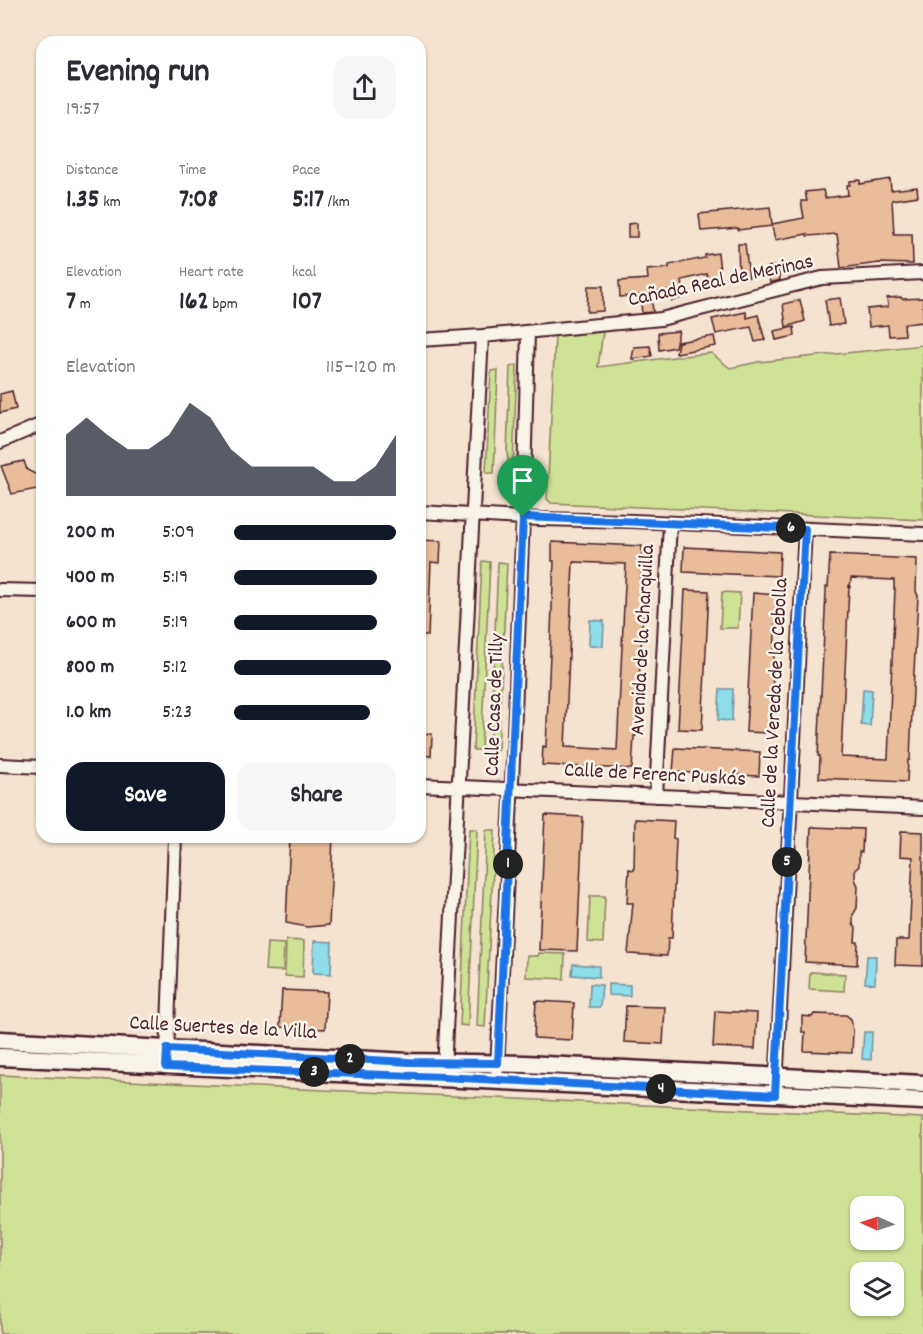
<!DOCTYPE html>
<meta charset="utf-8">
<style>
:root{--surface:#fff;--page:#f7f7f7;--text:#2b2b33;--muted:#7c7c81;--accent:#111827}
body{margin:0;font-family:Dekko,sans-serif;background:var(--page);color:var(--text);height:100vh;display:flex;flex-direction:column;font-size:22px;white-space:nowrap}
*{box-sizing:border-box;margin:0}
p{font-size:20px;color:var(--muted)}
.icon{flex:none;width:33px;height:33px;fill:none;stroke:currentColor;stroke-width:2;stroke-linecap:round;stroke-linejoin:round}
.map{position:relative;flex:1;overflow:hidden}
.sheet{position:absolute;left:36px;top:36px;width:390px;height:807px;display:flex;flex-direction:column;background:var(--surface);border-radius:18px;box-shadow:0 2px 4px #0004}
.sheet>*{flex:none}
.needle{width:39px;rotate:273deg}
.tools{position:absolute;left:850px;top:1196px;display:grid;gap:12px}
.tools a{display:grid;place-items:center;width:54px;height:54px;border-radius:12px;background:var(--surface);box-shadow:0 2px 4px #0004;font-size:30px}
.pin{position:absolute;display:grid;place-items:center;width:51px;height:51px;color:#fff;margin:-62px -26px;border-radius:50% 50% 50% 0;rotate:-45deg;box-shadow:0 0 6px #0007}
.pin .icon{rotate:45deg}
.km{position:absolute;width:30px;height:30px;margin:-15px;border-radius:50%;background:#222;color:#fff;font-size:16px;line-height:30px;text-align:center}
.round{display:grid;place-items:center;flex:none;width:63px;height:63px;border-radius:18px;background:var(--page)}
.overview{display:flex;align-items:center;justify-content:space-between;height:102px;padding:0 30px}
h1{font-size:33px;font-weight:700;line-height:45px}
.stats{display:grid;grid-template-columns:repeat(3,1fr);gap:9px;height:102px;padding:6px 30px}
.stats div{display:grid;align-content:center}
.stats b{font-size:26px;font-weight:700}
.stats small{font-size:16px;font-weight:400}
.stats p{font-size:16px}
.chart{height:168px;padding:12px 30px}
.chart p{display:flex;justify-content:space-between}
.chart svg{width:100%;height:108px;margin-top:6px;fill:var(--accent);opacity:.7}
.action{display:flex;gap:12px;margin-top:auto;padding:12px 30px}
.action a{flex:1;height:69px;border-radius:18px;background:var(--accent);color:#fff;font-size:24px;font-weight:700;line-height:69px;text-align:center}
.action a+a{background:var(--page);color:var(--text)}
ul{padding:0 30px;list-style:none;font-size:20px}
li{display:grid;grid-template-columns:96px 72px 1fr;align-items:center;height:45px}
li i{height:15px;border-radius:8px;background:var(--accent)}
.map>svg:first-child{display:block}
.green{fill:#cfe195;stroke:#8c8060;stroke-width:1.5;fill-rule:evenodd}
.water{fill:#8dddea;stroke:#72919e;stroke-width:1.5}
.building{fill:#e9bd99;stroke:#4a1f2b;stroke-width:1.5;fill-rule:evenodd}
.lines{fill:none;stroke-linecap:round;stroke-linejoin:round}
.minor-casing{stroke:#4a1f2b;stroke-width:16}
.major-casing{stroke:#4a1f2b;stroke-width:21}
.minor{stroke:#f7f3e8;stroke-width:12}
.major{stroke:#f7f3e8;stroke-width:16}
.route-casing{stroke:#fff;stroke-width:12}
.route{stroke:#1a73e8;stroke-width:8}
.labels{text-anchor:middle;dominant-baseline:central;stroke-width:5;stroke-linejoin:round;paint-order:stroke}
.street-label{font-size:21px;fill:#4a1f2b;stroke:#f7f3e8}
</style>
<div class="map">
<svg width="923" height="1334" viewBox="0 0 923 1334">
<rect width="100%" height="100%" fill="#f3e3d0"/>
<filter id="ink" filterUnits="userSpaceOnUse"><feTurbulence type="fractalNoise" baseFrequency=".0167" numOctaves="2"/><feDisplacementMap in="SourceGraphic" scale="12" xChannelSelector="R" yChannelSelector="G"/><feConvolveMatrix kernelMatrix="1 2 1 2 8 2 1 2 1" color-interpolation-filters="sRGB"/></filter>
<g filter="url(#ink)">
<path class="green" d="M603,332l-5,35 76,-10 37,-4 19,15 28,-6 165,-17v175l-372,-17 -4,-4 8,-163z
M517,365l-4,101h-4l-2,-13 3,-86z
M498,370l-4,103h-8l5,-102z
M482,561l8,1 -9,188h-8z
M498,562l9,1 -9,188 -8,-1z
M722,592l18,1 -2,35h-18z
M469,829h8l-9,197 -8,-1z
M486,830h9l-10,197 -8,-1z
M590,896h15l-2,47 -15,-1z
M286,940l18,1 -1,36 -18,-1z
M267,943l17,1 -1,27 -18,-1z
M539,953l26,1 -1,25 -38,-2 1,-21h11z
M810,972l35,2 -1,17 -35,-2z
M0,1075l923,43v216h-923zM861,1206h33v33h-33zM861,1272h33v33h-33z"/>
<path class="water" d="M590,620l14,1 -1,25h-14z
M720,689h13l-1,32 -14,-1z
M863,689l9,1 -2,36 -9,-1z
M314,941l18,1 -1,32 -18,-1z
M867,956h9l-1,28 -10,-1z
M573,964l26,2v11l-27,-2z
M590,984l12,1 -2,22h-11z
M608,984l22,1v11l-22,-1z
M864,1032h8l-1,28 -9,-1z"/>
<path class="building" d="M890,179l1,11 26,-3 1,9 -26,4 2,34h18l1,30 -34,-1 -38,5 -4,-34 -30,2v-2l-32,6 -3,-14 -34,4v-2l-37,3 -2,-17 71,-7 2,17 32,-6 -3,-17h6l-2,-9 18,-2 2,8 23,-3 -1,-10h3v-4l10,-1v4z
M637,223v14h-9v-13z
M738,244h7l4,33 -10,1z
M718,253l3,27 -13,2 -1,-8 -25,6 2,17 -12,4 -1,-11 -20,2 2,20 -11,1 -2,-18 -20,2 -1,-16 29,-2 -1,-9 22,-2v-3l36,-7v-3z
M777,266l3,14 -10,3 -2,-16z
M588,286h15v25l-16,1z
M901,297l1,2 21,-1v24l-19,2 1,11 -16,1 -1,-11 -19,2 -2,-18 21,-2 -1,-9z
M840,298l4,26 -15,2 -4,-26z
M800,300l5,21 -19,6 -3,-23z
M746,312l1,6 11,-3 7,25 -10,2 -4,-15 -35,7 -4,-15z
M794,327l1,9 -19,4 -2,-9z
M679,331l-4,16 -16,3 -1,-17z
M714,336l2,10 -40,7 2,-11z
M650,346l2,10 -20,3 2,-12z
M12,391l4,18 -16,4v-19z
M24,461l3,9 8,4 7,-2v16l-30,6 -11,-28z
M420,540l21,1 -1,22 -9,-1 -3,74h-8z
M552,542l90,4 -1,33h3v12l-8,145h-2l-2,33 -90,-4 1,-19 3,1 8,-186h-2zM573,562l53,2 -9,186 -52,-3z
M684,547l96,5 -1,24 -96,-4z
M830,555l87,4 -1,32 2,5 -6,114 -2,50h-2l-1,22 -88,-4 1,-22h-2l8,-164v-5h2zM851,578l43,2v9h1l-7,170 -47,-2 8,-171 1,1z
M685,590l24,1 -7,139 -24,-1z
M753,593l24,2 -7,138 -24,-1z
M420,734h12l-1,22 -11,-1z
M675,748l85,4 -1,24 -86,-4z
M545,815l38,2 -6,134 -38,-1z
M635,819l39,2 -1,17 3,1 -4,99h-4l-1,18 -39,-2 5,-51h-6l2,-34 5,1z
M811,827l52,2 -1,23h-3v14l-4,4v9l3,7 -1,22 -4,7v9l3,4 -1,14h3l-1,23 -52,-3z
M901,831l22,1v134l-28,-1 1,-25h13l4,-83 -13,-1z
M290,837h43l-4,88 -22,2 -21,-4z
M282,990l45,2 -2,37 -45,-2z
M536,1001l38,2 -2,37 -38,-2z
M626,1006l39,1 -2,37 -39,-2z
M715,1011l42,2 -2,36 -42,-2z
M814,1014l32,1 5,4 2,12 -1,22 -48,-2 1,-19h-3v-16l10,1z"/>
<g class="lines">
<g class="minor-casing">
<path id="minor" d="M420,340l62,-4 179,-17 161,-41 101,-5
M0,442l42,-18
M420,512l120,7 92,2 291,13
M0,590l42,1
M0,765l42,2
M420,785l503,23
M656,796l14,-273
M167,1055l8,-218
M444,1069l38,-733
M497,1070l16,-310 10,-243 5,-185
M776,1085l29,-556"/>
</g>
<g class="major-casing">
<path id="major" d="M0,1040l409,22 116,2 398,20
M0,1057l923,44"/>
</g>
<use href="#minor" class="minor"/>
<use href="#major" class="major"/>
</g>
</g>
<g class="lines" filter="url(#ink)">
<g class="route-casing">
<path id="route" d="M523,517l282,12 -30,566 -331,-18 -278,-10 1,-18 242,13 89,1z"/>
</g>
<use href="#route" class="route"/>
</g>
<g class="labels">
<g class="street-label">
<text transform="translate(721 282) rotate(-12)">Cañada Real de Merinas</text>
<text transform="translate(644 640) rotate(-87)">Avenida de la Charquilla</text>
<text transform="translate(776 703) rotate(-87)">Calle de la Vereda de la Cebolla</text>
<text transform="translate(496 705) rotate(-88)">Calle Casa de Tilly</text>
<text transform="translate(655 776) rotate(3)">Calle de Ferenc Puskás</text>
<text transform="translate(223 1029) rotate(3)">Calle Suertes de la Villa</text>
</g>
</g>
</svg>
<div class="tools">
<a><svg class="needle" viewBox="-14 -14 28 28"><path d="M0-13l5 13h-10z" fill="#e53935"/><path d="M0 13l5-13h-10z" fill="#7c7c81"/></svg></a>
<a><svg class="icon" aria-label="layers" viewBox="0 0 24 24"><path d="M12 4l9 5-9 5-9-5zM3 14l9 5 9-5"/></svg></a>
</div>
<div class="pin" style="left:523px;top:517px;background:#1e9e55"><svg class="icon" aria-label="arrive" viewBox="0 0 24 24"><path d="M6 21V4h12l-3 4 3 4H6"/></svg></div>
<b class="km" style="left:508px;top:864px">1</b>
<b class="km" style="left:350px;top:1059px">2</b>
<b class="km" style="left:314px;top:1072px">3</b>
<b class="km" style="left:661px;top:1089px">4</b>
<b class="km" style="left:787px;top:862px">5</b>
<b class="km" style="left:791px;top:528px">6</b>
<section class="sheet">
<div class="overview"><div><h1>Evening run</h1><p>19:57</p></div><a class="round"><svg class="icon" aria-label="share" viewBox="0 0 24 24"><path d="M12 15V3M7 8l5-5 5 5M5 13v7h14v-7"/></svg></a></div>
<div class="stats">
<div><p>Distance</p><b>1.35<small> km</small></b></div>
<div><p>Time</p><b>7:08</b></div>
<div><p>Pace</p><b>5:17<small> /km</small></b></div>
</div>
<div class="stats">
<div><p>Elevation</p><b>7<small> m</small></b></div>
<div><p>Heart rate</p><b>162<small> bpm</small></b></div>
<div><p>kcal</p><b>107</b></div>
</div>
<div class="chart"><p><span>Elevation</span>115–120 m</p>
<svg viewBox="0 0 160 44" preserveAspectRatio="none"><path d="M0 44V19L10 12L20 19L30 25L40 25L50 19L60 6L70 12L80 25L90 32L100 32L110 32L120 32L130 38L140 38L150 32L160 19V44z"/></svg>
</div>
<ul>
<li><b>200 m</b>5:09<i style="width:100%"></i></li>
<li><b>400 m</b>5:19<i style="width:88%"></i></li>
<li><b>600 m</b>5:19<i style="width:88%"></i></li>
<li><b>800 m</b>5:12<i style="width:97%"></i></li>
<li><b>1.0 km</b>5:23<i style="width:84%"></i></li>
</ul>
<div class="action"><a>Save</a><a>Share</a></div>
</section>
</div>
